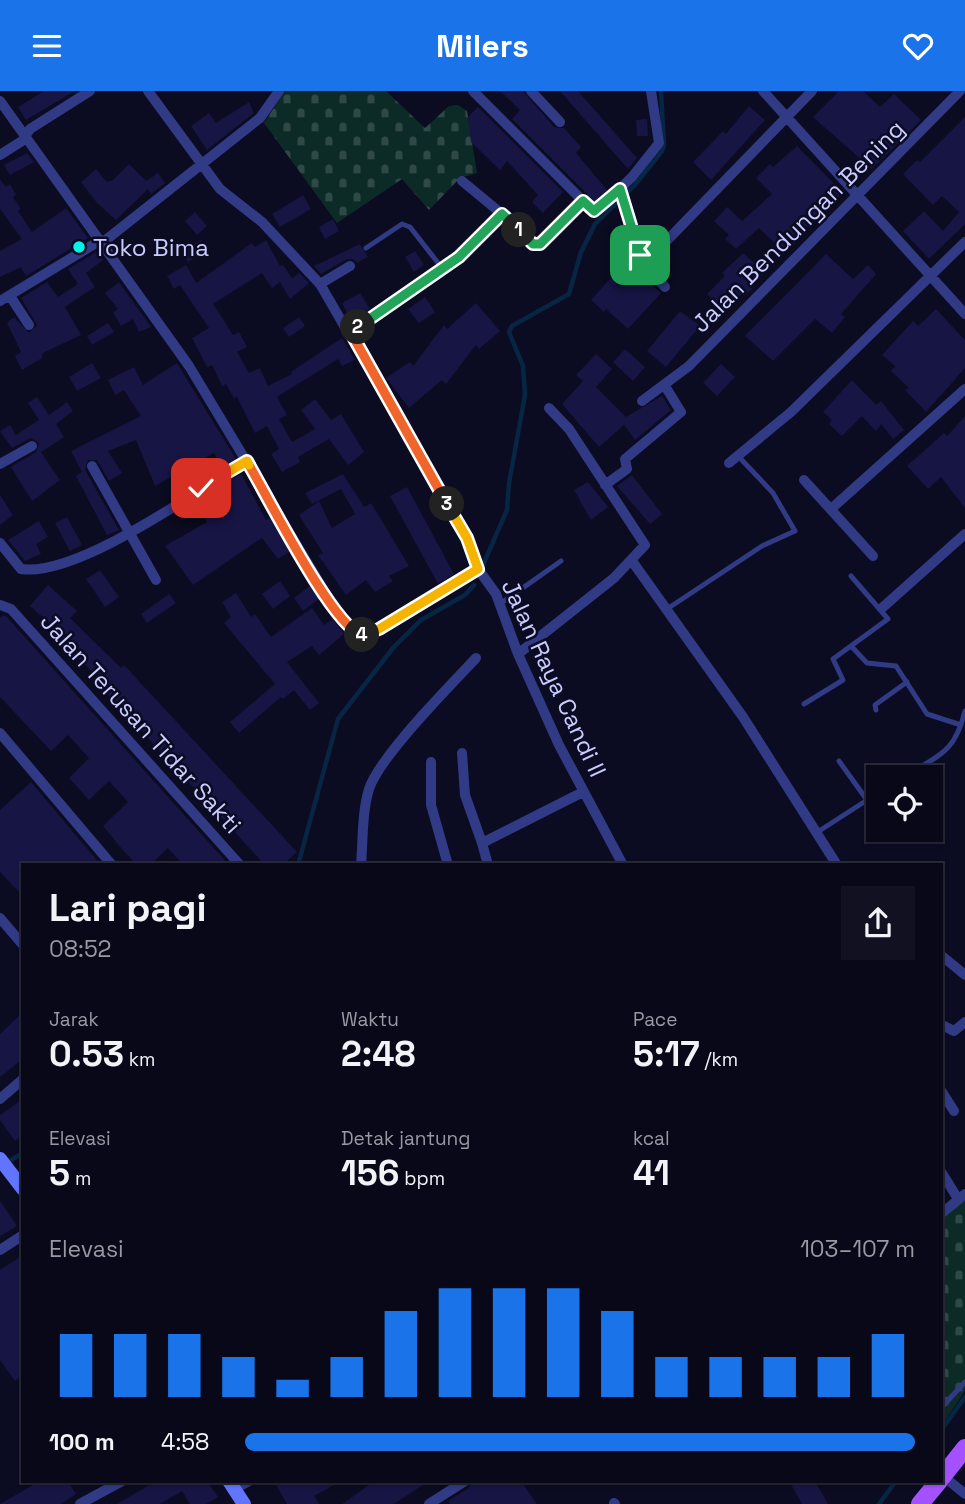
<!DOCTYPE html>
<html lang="id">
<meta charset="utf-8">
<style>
:root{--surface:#080819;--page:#112;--text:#f1f3f6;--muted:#989aa2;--line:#292938;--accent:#1a73e8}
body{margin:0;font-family:"Space Grotesk",sans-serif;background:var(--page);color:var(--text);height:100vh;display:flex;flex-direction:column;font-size:26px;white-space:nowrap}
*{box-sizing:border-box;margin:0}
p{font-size:23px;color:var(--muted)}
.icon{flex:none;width:38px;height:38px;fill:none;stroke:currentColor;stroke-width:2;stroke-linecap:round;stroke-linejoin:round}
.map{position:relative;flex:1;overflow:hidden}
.sheet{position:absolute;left:21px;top:772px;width:922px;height:620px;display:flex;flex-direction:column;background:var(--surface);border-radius:0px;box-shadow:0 2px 5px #0004,0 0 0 2px var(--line)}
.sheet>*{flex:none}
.fabs{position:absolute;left:866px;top:674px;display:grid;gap:14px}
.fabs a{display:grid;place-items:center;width:77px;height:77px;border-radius:0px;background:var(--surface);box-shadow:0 2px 5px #0004,0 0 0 2px var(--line);font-size:35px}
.pin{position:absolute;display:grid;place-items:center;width:60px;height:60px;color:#fff;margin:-30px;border-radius:14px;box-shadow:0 4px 10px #0006}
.km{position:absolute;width:35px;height:35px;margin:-18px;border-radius:50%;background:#222;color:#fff;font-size:19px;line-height:35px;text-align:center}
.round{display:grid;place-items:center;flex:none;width:74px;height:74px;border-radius:0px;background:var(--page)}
.summary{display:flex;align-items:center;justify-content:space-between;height:119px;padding:0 28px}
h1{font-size:38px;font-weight:600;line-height:52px}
.figures{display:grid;grid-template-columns:repeat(3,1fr);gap:10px;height:119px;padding:7px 28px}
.figures div{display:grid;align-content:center}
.figures b{font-size:35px;font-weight:600}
.figures small{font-size:19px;font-weight:400}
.figures p{font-size:19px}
.chart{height:196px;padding:14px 28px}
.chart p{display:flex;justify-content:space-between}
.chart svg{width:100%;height:126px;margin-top:7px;stroke:var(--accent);stroke-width:6}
ul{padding:0 28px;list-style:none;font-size:23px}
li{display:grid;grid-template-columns:112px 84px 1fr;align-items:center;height:52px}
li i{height:18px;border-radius:9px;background:var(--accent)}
header{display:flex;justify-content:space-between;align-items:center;height:91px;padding:0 28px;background:var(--accent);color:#fff;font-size:32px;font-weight:600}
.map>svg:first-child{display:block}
.cemetery{fill:url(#cemetery-stones)}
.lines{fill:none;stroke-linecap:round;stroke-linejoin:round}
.stream{stroke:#062644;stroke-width:4.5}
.building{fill:#171544}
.lane{stroke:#313a85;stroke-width:5}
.street{stroke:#313a85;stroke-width:10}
.secondary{stroke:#6175ff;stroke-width:14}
.primary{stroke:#a451ff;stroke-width:18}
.split-1-casing{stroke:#fff;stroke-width:14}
.split-2-casing{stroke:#fff;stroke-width:14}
.split-3-casing{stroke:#fff;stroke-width:14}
.split-4-casing{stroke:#fff;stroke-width:14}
.split-5-casing{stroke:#fff;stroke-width:14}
.split-6-casing{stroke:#fff;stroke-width:14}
.split-1{stroke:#22a559;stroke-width:9}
.split-2{stroke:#22a559;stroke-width:9}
.split-3{stroke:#f0652b;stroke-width:9}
.split-4{stroke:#f5b400;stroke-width:9}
.split-5{stroke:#f0652b;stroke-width:9}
.split-6{stroke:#f5b400;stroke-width:9}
.poi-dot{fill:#00f5ea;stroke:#0b0b21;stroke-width:2.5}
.labels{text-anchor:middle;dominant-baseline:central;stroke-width:5;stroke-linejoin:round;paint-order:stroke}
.street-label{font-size:24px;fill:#caccff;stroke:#0b0b21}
.poi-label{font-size:24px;fill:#caccff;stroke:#0b0b21;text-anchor:start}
</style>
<header><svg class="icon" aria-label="menu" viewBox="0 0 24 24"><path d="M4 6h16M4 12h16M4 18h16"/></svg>Milers<svg class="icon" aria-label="heart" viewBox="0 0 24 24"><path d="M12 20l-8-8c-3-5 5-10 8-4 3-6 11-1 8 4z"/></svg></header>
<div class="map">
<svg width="965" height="1413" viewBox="0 0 965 1413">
<defs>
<pattern id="cemetery-stones" width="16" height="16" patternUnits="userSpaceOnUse" patternTransform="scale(1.75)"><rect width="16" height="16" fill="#0d2b26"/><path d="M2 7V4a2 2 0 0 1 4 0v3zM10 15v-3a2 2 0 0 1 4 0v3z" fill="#2f4947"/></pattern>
</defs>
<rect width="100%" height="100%" fill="#0b0b21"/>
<path class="cemetery" d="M285,0h101l39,37 24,-22 9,-1 9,6 10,62 -17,5 -31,32 -27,-31 -65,44 -73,-100z
M965,1108v192l-23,34v-208z"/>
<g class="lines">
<path class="stream" d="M483,474l24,-55 2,-27 16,-88 -2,-29 -14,-34 3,-6 57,-32 12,-42 14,-28 40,-39 27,-34 2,-6 -3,-54
M298,774l40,-146 55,-71 28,-28 44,-25 9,-10
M6,1072l17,-10
M942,1338l23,-32
M879,1413l17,-23"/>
</g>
<path class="building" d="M44,0h31l-49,29 -8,-13z
M500,0h23l31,36 10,1 17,19 -5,6 31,37 -12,12 -83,-83 8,-9z
M560,0h18l59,67 -9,11z
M839,0h24l17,16 14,-13 27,26 -49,49 -59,-52z
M249,11l5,11 -47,37 -16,-24 18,-13 7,10z
M749,15l16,14 -54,60 -18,-18 30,-31 3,3z
M478,16l85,85 -20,21 -11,-11 6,-7 -31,-34 -7,9 -29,-28 -3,-25z
M965,26v107l-36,35 -26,-28 21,-20 19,20 16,-19 -17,-16 -9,9 -30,-31 14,-14 3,2z
M647,28l1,17h-11l-1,-16z
M797,55l46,47 -46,43 2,3 -14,14 -26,-25 -23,21 -11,-10 4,-4 -15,-14 13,-14 15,14 30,-27 -16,-16 14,-14 3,3z
M27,62l7,9 -24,13 -6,-10z
M129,73l17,17 12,-8 7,10 -14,11 -3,-5 -32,31 -19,-17 -16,-21 15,-13 11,13 6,-2z
M0,88l6,8 4,-3 6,11 -3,2 8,12 -3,2 14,21 34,-24 22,30 -62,38 -5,-9 -21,10v-26l22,-12 -22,-30z
M303,104l8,14 -31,18 -8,-13z
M195,121l12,14 -10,9 -12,-14z
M333,128l6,12 -14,8 -6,-12z
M201,149l7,10 -20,12 -7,-10z
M266,149l14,26 3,-1 9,13 7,-5 10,10 -19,16 -10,-17 -8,6 -10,-15 -49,31 20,31 6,-3 8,15 -10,5 12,21 11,-5 8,18 24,-12 -1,-2 51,-34 13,22 -13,6 -4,-7 -61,38 10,18 -8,4 13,23 23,-13 -14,-19 14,-11 16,21 10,-6 23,38 -16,13 -19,-26 -31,18 2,5 -18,10 -11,-18 8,-5 -12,-23 -12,7 -18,-36 -3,1 -8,-14 -4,2 -10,-21 -5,2 -15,-29 17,-10 -29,-43 -6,4 -7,-13 19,-11 10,18 56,-40 3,4z
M360,153l8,13 -11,6 -4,-4h-6l-26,15 -7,-8z
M98,160l5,9 -17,13 9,14 -30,20 16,28 -38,18 -1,5 -20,12 -7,-14 6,-4 -14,-29 7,-6 15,16 8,-8 -16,-27 26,-16 11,15 20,-13 -10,-15z
M415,160l9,14 -10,7 -9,-15z
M743,162l21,19 -12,17 -8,7 -2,-2 -18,17 -17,-17 18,-18 -3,-3z
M826,163l27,25 15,-14 8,9 -35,40 4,3 -13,16 -17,-14 -42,42 -28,-25z
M625,171l36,31 -33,36 -22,-20 -2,3 -13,-12z
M119,191l25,35 7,10 -12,5 -6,-13 -12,7 -8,-14 5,-3 -13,-16z
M360,202l10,16 -18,13 -10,-19z
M425,206l10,15 -16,11 -11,-14z
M476,212l24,28 -21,18 -3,-4 -30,39 -4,-4 -33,28 -23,-30 24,-16 3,4 31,-41 3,4z
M936,218l29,31v28l-39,44 -21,-22 4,-2 -18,-17 4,-5 -13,-11 31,-34 5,5z
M680,220l20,15 -34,41 -19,-16z
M299,226l6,9 -16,11 -6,-9z
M108,232l6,9 -22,13 -5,-9z
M625,258l20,18 -12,14 -20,-19z
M596,263l16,15 -16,18 30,30 36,-21 9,14 -36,30 -11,-15 -25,22 -37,-43 21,-23 -7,-6z
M92,272l9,15 -24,13 -8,-14z
M177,272l59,96 -14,8 -8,-14 -59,33 -19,-46 -28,11 14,22 -13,8 -12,-21h-9l-3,10 34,60 -12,5 -31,-59 6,-4 -11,-21 70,-35 -17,-26 -9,5 -7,-15 26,-13 9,18z
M721,273l14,13 -18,19 -14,-13z
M852,289l24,25 5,-4 23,29 -11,9 -12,-15 -5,7 -14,-15 -20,20 -13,-12 3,-4 -9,-8z
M37,306l12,18 18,-13 6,9 -17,13 8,13 -23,15 19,28 -28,21 -21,-34 25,-15 3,-9 -8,-5 -19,10 -12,-17 10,-6 6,10 23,-15 -11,-17z
M965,325v92l-24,-31 -13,12 -21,-23 37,-33 3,3z
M193,377l7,13 -9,6 -7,-14z
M241,383l25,46 4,-2 21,33 -13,8 -16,-21 -69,47 -28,-39 42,-24 -10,-20 34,-18 -2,-3z
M343,383l21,33 7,-4 38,63 -20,10 4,5 -18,11 -9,-12 -20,15 -28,-40 5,-2 -24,-38 20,-14 13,27 23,-14 -14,-25 -29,15 -7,-11z
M632,384l30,39 -12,10 -33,-38z
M588,391l20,25 -17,13 -17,-30z
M407,396l47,87 -16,10 -48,-88z
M0,404l13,20 -13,10z
M67,426l15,28 -12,6 -15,-28z
M39,430l9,16 -12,7 5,10 -16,7 -17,-21z
M100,479l19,27 -14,10 -19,-28z
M280,490l10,15 -17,13 -11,-15z
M48,494l29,26 -7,7 51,50 3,-3 173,187 -14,13h-18l-164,-178 3,-4 -46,-45 4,-4 -32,-28z
M311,494l9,13 -17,13 -9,-13z
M236,502l15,24 4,-3 16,23 41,-29 12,17 9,-6 11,15 -25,21 -7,-9 -25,16 32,41 -9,7 -16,-20 -11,9 -2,-2 -42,36 -9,-11 45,-38 -51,-61 7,-6 -9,-15z
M169,503l7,9 -29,20 -6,-9z
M4,524l2,1 223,249h-46l-15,-17 -18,17h-13l-15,-16 -19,-23 25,-24 -19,-21 -20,19 -20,-22 20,-20 -21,-23 -17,16 -51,-54v-79z
M31,691l70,83h-78v31l-23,-24v-62z
M23,921v47l-23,18v-43z
M23,1008v36l-8,6 -15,-21v-5z
M0,1110l17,25 -17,10z
M23,1164v120l-8,6 -15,-21v-90z
M40,1390h28l8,13 -15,10h-61z
M156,1390h51l11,16 -12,7h-16l-8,-13 -22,13h-43z
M274,1390h67l-27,15 5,8h-32z
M375,1390h54l-35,23h-52z
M473,1390h48l16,23h-87l-2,-3 21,-13z
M789,1390h26l13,23h-26z"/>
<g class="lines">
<path class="lane" d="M366,157l36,-24 8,3 32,41
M500,513l61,-43
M667,518l95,-63 33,-15 -22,-38 -35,-37
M851,555l16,17 29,3 31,48 34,11
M804,613l39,-24 -10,-21 55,-40 -37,-43
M876,619l-1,-5 32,-23
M839,670l28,39
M904,686c36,-23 50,-23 61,-66
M816,742l62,-40
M942,1316l23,-25"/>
<path class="street" d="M148,0l72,98 42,33 58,62 147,254 11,31 18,25 22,60 41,91 64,120
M473,0l110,110
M531,0l29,31
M763,0l202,223
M0,10l189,265 148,246 18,20 17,1 106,-64
M0,64l22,-14 8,-12 60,-38
M462,90l40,33
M620,98l19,63 4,6h7l162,-167
M102,152l158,-125 19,-27
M646,168l-1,7 20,21
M320,193l30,-18
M10,205l19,29
M0,210l101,-61
M350,242l109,-76 43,-43 35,31 6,-3 40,-41 11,10 5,-2 33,-32 27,-34 -8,-52
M642,310l47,-35 271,-275
M729,372l62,-51 174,-170
M0,373l32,-18
M92,375l64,114
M804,389l69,76
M605,394l22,-16 -2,-10 56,-47 -16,-26
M831,418l134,-120
M0,452l21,26c57,8 175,-78 226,-108
M632,470l111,156 94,148
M0,514l11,4 229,256
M882,517l83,-74
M518,563l96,-76 31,-33 -76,-116 -20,-21
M0,642l112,132
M462,662l3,42 17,48
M431,671v43l17,60
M361,774c2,-25 1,-53 8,-76 11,-33 81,-103 107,-131
M488,774l-6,-22 101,-51
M0,827l23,27
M942,865l23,19
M942,934l12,6 11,-9
M942,1001l12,19
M0,1008l23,-20
M942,1082l16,26
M942,1122l23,-19
M0,1159l23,-15
M943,1385l22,18
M234,1398l15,-8
M614,1412l1,1
M80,1413l42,-23
M429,1413l36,-23"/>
<path class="secondary" d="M0,1068l23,30
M229,1390l15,23"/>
<path class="primary" d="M942,1386l23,-29
M920,1413l19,-23"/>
</g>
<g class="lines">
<g class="split-1-casing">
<path id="split-1" d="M519,139l14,14h7l43,-43 11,10 26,-22 20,66"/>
</g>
<g class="split-2-casing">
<path id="split-2" d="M358,236l101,-70 43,-43 17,16"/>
</g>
<g class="split-3-casing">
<path id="split-3" d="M358,236l-7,6 96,171"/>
</g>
<g class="split-4-casing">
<path id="split-4" d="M362,544l17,-6 99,-60 -11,-31 -20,-34"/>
</g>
<g class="split-5-casing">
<path id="split-5" d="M249,374c19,32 84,162 113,170"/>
</g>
<g class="split-6-casing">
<path id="split-6" d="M201,397l46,-27 2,4"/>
</g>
<use href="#split-1" class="split-1"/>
<use href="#split-2" class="split-2"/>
<use href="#split-3" class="split-3"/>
<use href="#split-4" class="split-4"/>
<use href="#split-5" class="split-5"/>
<use href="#split-6" class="split-6"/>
</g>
<circle class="poi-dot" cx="79" cy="156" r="7"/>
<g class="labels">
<g class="street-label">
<text transform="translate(798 135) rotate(-45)">Jalan Bendungan Bening</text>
<text transform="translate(554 587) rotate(65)">Jalan Raya Candi II</text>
<text transform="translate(141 632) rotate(48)">Jalan Terusan Tidar Sakti</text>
</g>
<g class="poi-label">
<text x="93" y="156">Toko Bima</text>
</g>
</g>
</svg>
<div class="fabs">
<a><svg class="icon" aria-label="locate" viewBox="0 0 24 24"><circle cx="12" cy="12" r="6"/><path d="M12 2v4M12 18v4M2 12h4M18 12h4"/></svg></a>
</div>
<div class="pin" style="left:640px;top:164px;background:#1e9e55"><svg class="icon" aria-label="arrive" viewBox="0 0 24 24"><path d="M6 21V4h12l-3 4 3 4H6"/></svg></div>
<div class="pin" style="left:201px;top:397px;background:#d93025"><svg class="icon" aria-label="check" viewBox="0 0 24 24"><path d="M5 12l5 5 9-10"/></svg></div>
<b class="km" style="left:519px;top:139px">1</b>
<b class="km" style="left:358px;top:236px">2</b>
<b class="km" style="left:447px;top:413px">3</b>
<b class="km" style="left:362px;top:544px">4</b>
<section class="sheet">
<div class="summary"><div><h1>Lari pagi</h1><p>08:52</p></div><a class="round"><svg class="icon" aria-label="share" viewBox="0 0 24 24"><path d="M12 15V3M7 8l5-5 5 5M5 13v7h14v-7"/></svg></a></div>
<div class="figures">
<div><p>Jarak</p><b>0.53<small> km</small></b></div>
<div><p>Waktu</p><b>2:48</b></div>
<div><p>Pace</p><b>5:17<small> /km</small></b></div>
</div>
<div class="figures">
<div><p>Elevasi</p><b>5<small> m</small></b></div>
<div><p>Detak jantung</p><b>156<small> bpm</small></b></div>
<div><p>kcal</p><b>41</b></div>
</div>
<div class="chart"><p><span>Elevasi</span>103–107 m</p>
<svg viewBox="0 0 160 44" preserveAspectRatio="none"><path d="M5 44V22M15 44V22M25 44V22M35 44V30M45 44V38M55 44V30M65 44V14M75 44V6M85 44V6M95 44V6M105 44V14M115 44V30M125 44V30M135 44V30M145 44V30M155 44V22"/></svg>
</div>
<ul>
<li><b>100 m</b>4:58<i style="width:100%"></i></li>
</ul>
</section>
</div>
